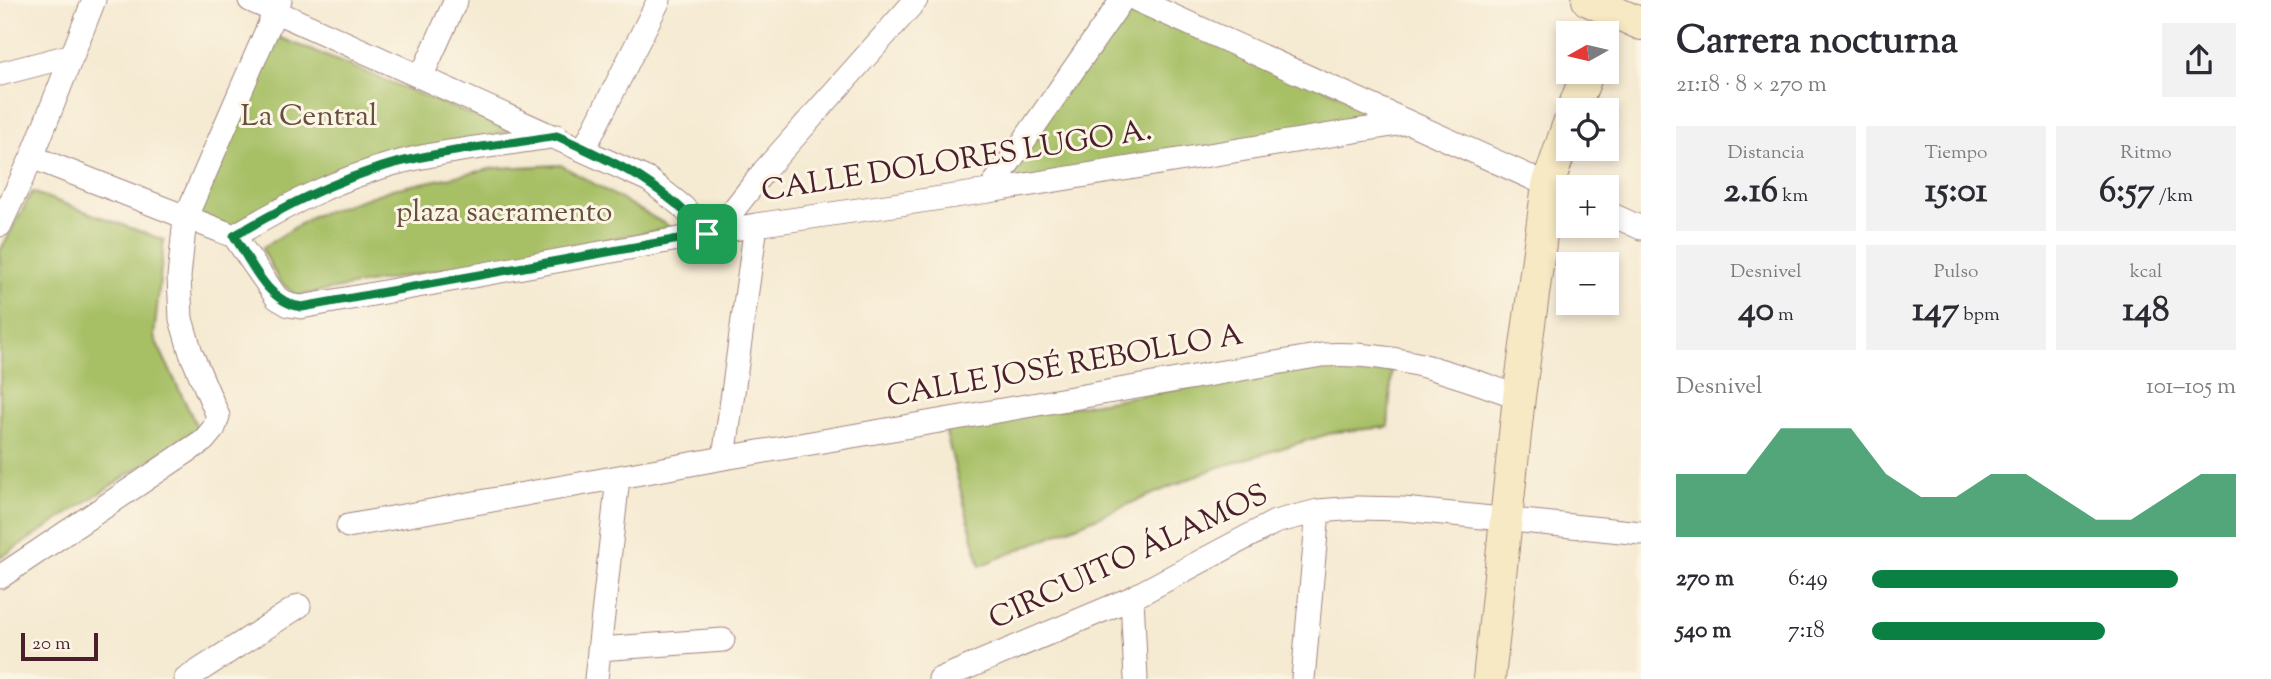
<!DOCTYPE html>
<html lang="es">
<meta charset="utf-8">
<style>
:root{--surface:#fff;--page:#f2f2f3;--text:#2b2b33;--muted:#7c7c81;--accent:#0b8043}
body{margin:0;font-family:"Sorts Mill Goudy",serif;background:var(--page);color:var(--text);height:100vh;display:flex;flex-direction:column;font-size:26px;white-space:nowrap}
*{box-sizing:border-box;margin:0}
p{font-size:23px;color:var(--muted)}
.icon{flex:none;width:38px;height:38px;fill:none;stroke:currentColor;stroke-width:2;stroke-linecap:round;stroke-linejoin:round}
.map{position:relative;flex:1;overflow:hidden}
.details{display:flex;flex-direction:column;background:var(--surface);width:630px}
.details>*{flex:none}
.needle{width:46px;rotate:262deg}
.controls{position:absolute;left:1556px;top:21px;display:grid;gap:14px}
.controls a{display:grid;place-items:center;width:63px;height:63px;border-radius:0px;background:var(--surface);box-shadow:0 4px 10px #0003;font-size:35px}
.scale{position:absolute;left:21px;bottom:18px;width:77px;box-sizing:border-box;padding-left:7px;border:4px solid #4a1f2b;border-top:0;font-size:19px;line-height:24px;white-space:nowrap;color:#4a1f2b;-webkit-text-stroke:5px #fcf5e5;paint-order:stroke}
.pin{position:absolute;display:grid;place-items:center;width:60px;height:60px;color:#fff;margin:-30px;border-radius:14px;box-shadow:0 4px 10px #0006}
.round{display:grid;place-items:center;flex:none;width:74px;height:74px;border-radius:0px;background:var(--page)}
.overview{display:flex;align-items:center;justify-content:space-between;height:119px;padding:0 35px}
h1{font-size:38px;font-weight:800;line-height:52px}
.figures{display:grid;grid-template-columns:repeat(3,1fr);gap:10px;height:119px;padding:7px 35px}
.figures div{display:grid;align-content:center;border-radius:0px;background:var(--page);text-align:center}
.figures b{font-size:35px;font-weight:800}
.figures small{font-size:19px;font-weight:400}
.figures p{font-size:19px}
.chart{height:196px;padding:14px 35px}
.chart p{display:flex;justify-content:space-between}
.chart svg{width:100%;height:126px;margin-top:7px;fill:var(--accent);opacity:.7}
ul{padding:0 35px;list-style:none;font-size:23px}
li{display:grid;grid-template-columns:112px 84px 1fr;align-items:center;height:52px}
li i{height:18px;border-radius:9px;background:var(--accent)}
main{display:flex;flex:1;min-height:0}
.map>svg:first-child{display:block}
.green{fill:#a7c066;stroke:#787048;stroke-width:2}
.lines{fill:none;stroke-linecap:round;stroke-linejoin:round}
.street-casing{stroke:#a0847e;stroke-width:25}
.secondary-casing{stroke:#a0847e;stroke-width:34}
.street{stroke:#fff;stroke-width:23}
.secondary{stroke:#f6e9c3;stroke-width:32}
.route-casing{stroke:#fff;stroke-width:14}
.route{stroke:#0b8043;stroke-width:9}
.labels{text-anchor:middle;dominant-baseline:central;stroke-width:6;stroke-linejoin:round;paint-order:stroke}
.park-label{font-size:30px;fill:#664f3d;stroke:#fcf5e5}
.street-label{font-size:30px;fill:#4a1f2b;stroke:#fcf5e5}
</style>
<main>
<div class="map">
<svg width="1641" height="679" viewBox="0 0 1641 679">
<rect width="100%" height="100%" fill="#fcf5e5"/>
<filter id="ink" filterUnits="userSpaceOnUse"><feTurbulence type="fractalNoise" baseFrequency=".0143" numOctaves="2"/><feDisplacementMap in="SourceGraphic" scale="14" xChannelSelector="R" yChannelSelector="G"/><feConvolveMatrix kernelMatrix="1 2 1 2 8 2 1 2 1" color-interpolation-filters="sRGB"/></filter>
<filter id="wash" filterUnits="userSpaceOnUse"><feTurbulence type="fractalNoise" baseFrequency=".00686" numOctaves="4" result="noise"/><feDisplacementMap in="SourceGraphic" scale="28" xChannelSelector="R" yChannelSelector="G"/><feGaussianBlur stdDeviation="1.57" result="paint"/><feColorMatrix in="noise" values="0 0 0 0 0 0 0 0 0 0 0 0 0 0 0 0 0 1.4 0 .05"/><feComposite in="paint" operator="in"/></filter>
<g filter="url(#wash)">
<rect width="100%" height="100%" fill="#f5ead2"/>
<path class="green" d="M1123,0l280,122 -409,66z
M276,36l235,95 -168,40 -109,58 -37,-15z
M561,165l111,63 -376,68 -17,-15 -17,-33 51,-32 80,-27 102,-21z
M32,192l132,48 -10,97 44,92 -198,129v-307z
M1317,365l75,5 -4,57 -53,5 -122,37 -233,97 -35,-137z"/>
</g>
<g filter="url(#ink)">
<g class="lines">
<g class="street-casing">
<path id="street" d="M250,0l399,180 34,27 24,27
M1137,0l431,194
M0,74l73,-19
M422,75l34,-75
M584,149l75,-149
M32,157l202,79 43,62 12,7 12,2 455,-82 233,-34 415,-68
M989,191l133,-191
M1606,212l35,16
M0,225l32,-68 62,-157
M716,232l48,-61 152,-171
M234,236c51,-30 101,-56 158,-72 53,-14 110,-19 165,-28
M724,458l32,-233
M348,526l376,-68 598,-103c74,-4 129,18 197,42
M0,577l204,-137 10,-12 4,-12 -27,-63 -10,-34 -2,-42 6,-58 95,-219
M1132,598l4,81
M599,649l124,-9
M186,679l113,-73
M596,679l22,-201
M940,679l192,-81 143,-76 43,-11 39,-3 46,1 238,24
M1303,679l15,-168"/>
</g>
<g class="secondary-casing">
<path id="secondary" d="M1588,0l53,24
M1573,110l15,-38
M1489,679l30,-282 29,-212 20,-59"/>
</g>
<use href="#street" class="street"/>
<use href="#secondary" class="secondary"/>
</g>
</g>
<g class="lines" filter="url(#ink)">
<g class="route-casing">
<path id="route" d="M557,136c63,29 103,46 150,98l-405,73c-35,-5 -50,-44 -68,-71 51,-30 101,-56 158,-72 54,-14 110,-19 165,-28z"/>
</g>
<use href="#route" class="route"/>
</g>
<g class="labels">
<g class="park-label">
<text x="309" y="117">La Central</text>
<text x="504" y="213">plaza sacramento</text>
</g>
<g class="street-label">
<text transform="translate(957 162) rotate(-9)">CALLE DOLORES LUGO A.</text>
<text transform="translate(1065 367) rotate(-10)">CALLE JOSÉ REBOLLO A</text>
<text transform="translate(1129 558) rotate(-25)">CIRCUITO ÁLAMOS</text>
</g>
</g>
</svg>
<div class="controls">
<a><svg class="needle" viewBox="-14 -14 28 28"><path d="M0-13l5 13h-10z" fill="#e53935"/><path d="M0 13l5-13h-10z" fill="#7c7c81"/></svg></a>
<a><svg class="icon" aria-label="locate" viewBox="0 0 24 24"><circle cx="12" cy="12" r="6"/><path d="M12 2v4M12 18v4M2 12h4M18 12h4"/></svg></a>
<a>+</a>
<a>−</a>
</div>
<div class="scale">20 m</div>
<div class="pin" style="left:707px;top:234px;background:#1e9e55"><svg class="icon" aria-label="arrive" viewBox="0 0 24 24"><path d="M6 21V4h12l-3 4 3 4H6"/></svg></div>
</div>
<section class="details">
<div class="overview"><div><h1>Carrera nocturna</h1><p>21:18 · 8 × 270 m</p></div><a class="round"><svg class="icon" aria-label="share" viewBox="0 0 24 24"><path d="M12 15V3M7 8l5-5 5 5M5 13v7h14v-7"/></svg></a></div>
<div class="figures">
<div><p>Distancia</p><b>2.16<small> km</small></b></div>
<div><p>Tiempo</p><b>15:01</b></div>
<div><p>Ritmo</p><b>6:57<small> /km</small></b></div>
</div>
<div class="figures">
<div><p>Desnivel</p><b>40<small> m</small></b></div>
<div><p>Pulso</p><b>147<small> bpm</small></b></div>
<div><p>kcal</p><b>148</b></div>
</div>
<div class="chart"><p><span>Desnivel</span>101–105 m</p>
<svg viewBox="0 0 160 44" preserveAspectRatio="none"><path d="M0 44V22L10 22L20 22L30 6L40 6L50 6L60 22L70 30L80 30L90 22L100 22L110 30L120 38L130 38L140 30L150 22L160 22V44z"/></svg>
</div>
<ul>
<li><b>270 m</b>6:49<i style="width:84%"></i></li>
<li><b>540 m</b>7:18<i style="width:64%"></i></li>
</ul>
</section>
</main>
